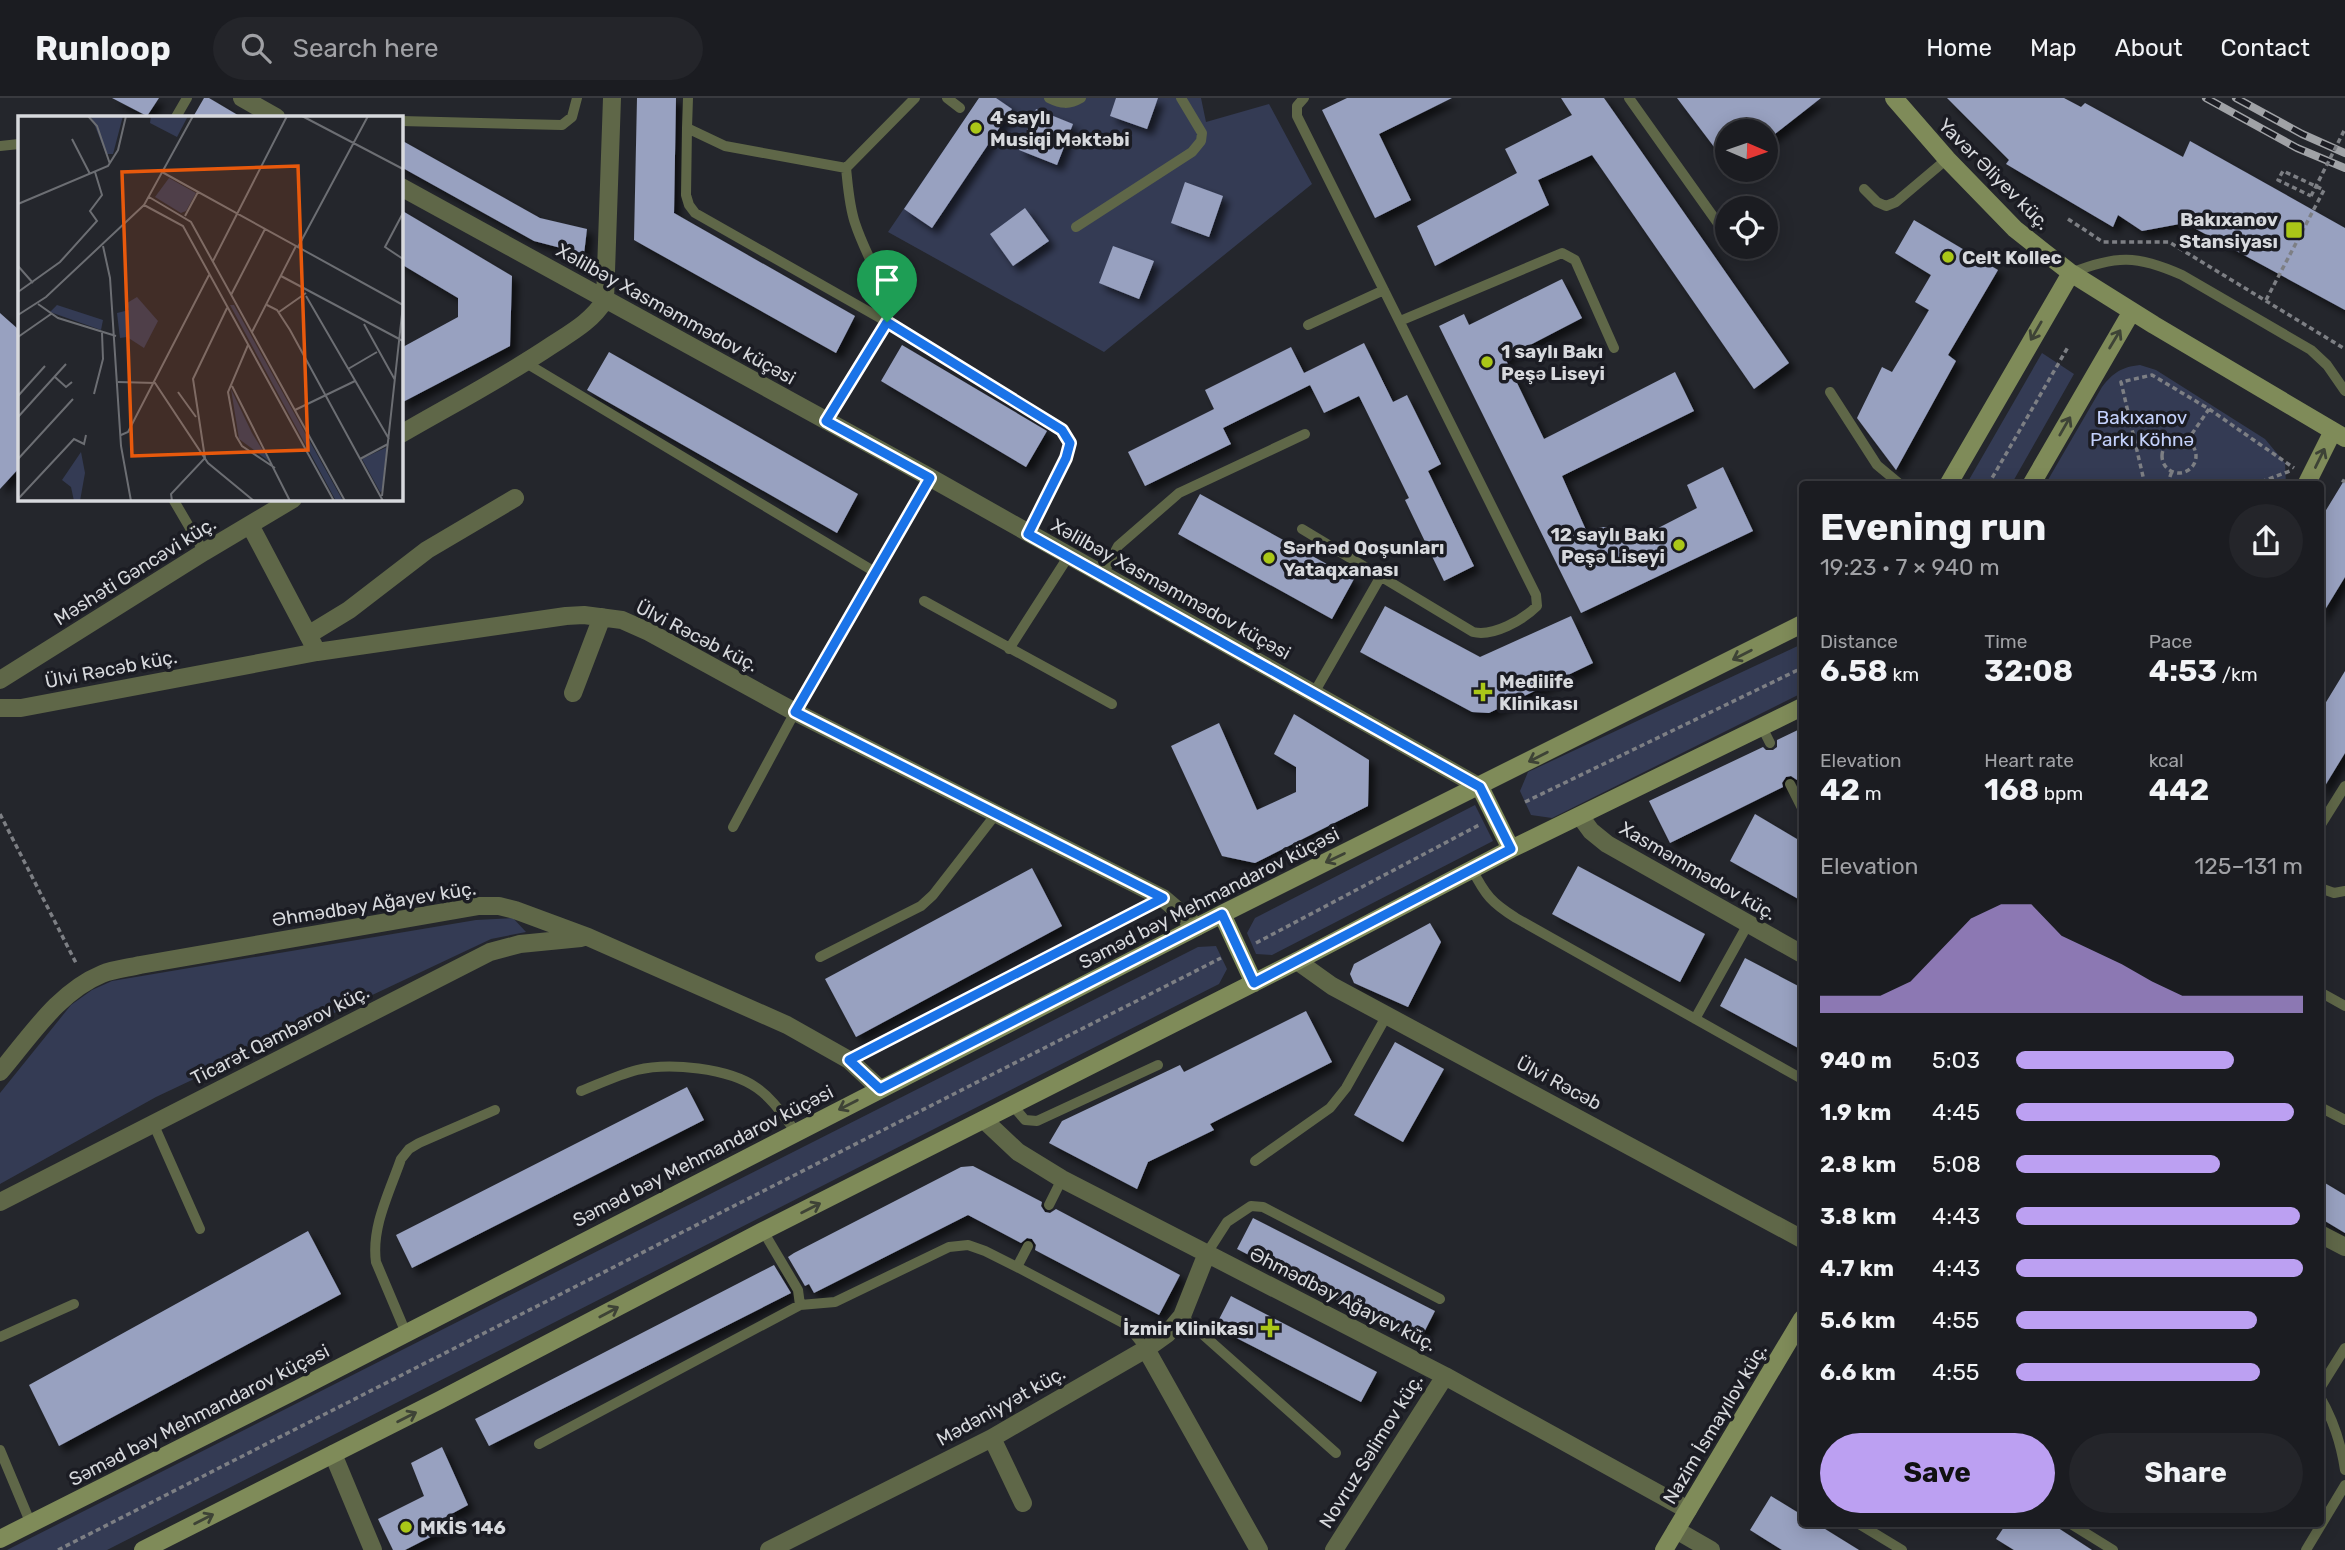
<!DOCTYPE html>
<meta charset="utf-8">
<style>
:root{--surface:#1b1c21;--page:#24252a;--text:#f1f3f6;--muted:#a0a1a5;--line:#393a3f;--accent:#bca0f2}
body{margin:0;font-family:Rubik,sans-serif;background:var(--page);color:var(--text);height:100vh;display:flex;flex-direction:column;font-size:26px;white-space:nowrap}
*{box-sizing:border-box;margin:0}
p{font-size:23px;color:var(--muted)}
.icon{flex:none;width:38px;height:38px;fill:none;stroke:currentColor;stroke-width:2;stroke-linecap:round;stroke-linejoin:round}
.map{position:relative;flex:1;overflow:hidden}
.sheet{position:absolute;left:1799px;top:383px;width:525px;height:1046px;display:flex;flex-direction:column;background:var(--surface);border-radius:7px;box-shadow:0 4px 18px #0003,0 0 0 2px var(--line)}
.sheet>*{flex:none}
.needle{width:46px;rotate:92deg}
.tools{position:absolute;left:1715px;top:21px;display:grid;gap:14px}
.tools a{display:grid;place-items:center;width:63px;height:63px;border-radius:50%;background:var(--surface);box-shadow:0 4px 18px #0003,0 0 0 2px var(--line);font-size:35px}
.pin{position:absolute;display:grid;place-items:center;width:60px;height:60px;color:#fff;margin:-72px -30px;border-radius:50% 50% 50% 0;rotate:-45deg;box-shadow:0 0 7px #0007}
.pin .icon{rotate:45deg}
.round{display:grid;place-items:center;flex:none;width:74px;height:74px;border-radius:37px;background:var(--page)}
.head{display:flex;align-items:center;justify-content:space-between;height:119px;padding:0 21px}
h1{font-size:38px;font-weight:700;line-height:52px}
.stats{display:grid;grid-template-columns:repeat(3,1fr);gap:10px;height:119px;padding:7px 21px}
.stats div{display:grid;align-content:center}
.stats b{font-size:30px;font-weight:700}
.stats small{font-size:19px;font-weight:400}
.stats p{font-size:19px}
.chart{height:196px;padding:14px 21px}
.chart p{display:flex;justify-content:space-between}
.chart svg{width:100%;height:126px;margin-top:7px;fill:var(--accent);opacity:.7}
.primary-button{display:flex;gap:14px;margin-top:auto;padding:14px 21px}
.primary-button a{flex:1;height:80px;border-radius:42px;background:var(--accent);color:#111;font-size:28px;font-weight:700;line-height:80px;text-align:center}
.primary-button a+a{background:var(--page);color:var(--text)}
ul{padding:0 21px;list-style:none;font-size:23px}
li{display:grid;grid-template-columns:112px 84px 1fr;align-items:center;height:52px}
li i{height:18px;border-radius:9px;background:var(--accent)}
header{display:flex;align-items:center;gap:42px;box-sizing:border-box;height:98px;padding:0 35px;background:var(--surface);border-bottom:2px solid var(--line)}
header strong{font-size:33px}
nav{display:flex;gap:38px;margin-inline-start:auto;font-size:24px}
.search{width:490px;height:63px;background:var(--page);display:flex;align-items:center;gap:18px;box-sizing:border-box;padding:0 24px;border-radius:38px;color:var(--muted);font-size:26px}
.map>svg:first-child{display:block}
.green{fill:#343b54}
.building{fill:#98a1c0;filter:url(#shadow)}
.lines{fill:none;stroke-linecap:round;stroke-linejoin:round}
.path{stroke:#7d7f84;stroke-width:3.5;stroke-dasharray:5 3.5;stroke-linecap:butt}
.lane{stroke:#5f6748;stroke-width:10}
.street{stroke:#5f6748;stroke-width:18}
.secondary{stroke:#7f8b59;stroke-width:18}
.rail-casing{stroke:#a0a2a6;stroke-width:8}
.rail{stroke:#1b1c23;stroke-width:5;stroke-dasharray:16;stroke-linecap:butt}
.path-bridge{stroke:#7d7f84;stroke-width:3.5;stroke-dasharray:5 3.5;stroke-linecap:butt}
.oneway{stroke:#3e4336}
.route-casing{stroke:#fff;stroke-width:14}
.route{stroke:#1a73e8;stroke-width:9}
.poi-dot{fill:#aac718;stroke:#1b1c23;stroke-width:2.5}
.labels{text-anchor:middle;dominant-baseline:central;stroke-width:7;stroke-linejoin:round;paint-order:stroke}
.poi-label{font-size:19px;font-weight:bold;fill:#d7d9dd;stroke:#1b1c23;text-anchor:start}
.street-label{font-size:19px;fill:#d7d9dd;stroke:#1b1c23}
.park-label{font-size:19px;fill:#c4d1fb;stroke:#1b1c23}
.inset-road{fill:none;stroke:#6c6e73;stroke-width:2}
.view{fill:#e8590c;fill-opacity:0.15;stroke:#e8590c;stroke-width:3.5}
.inset-edge{fill:none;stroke:#d7d9dd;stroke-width:3.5}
</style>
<header>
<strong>Runloop</strong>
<div class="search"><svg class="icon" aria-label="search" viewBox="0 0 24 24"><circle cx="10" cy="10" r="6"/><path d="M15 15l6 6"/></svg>Search here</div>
<nav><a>Home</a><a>Map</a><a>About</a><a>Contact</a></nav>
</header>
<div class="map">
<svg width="2345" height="1452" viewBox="0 0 2345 1452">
<defs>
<filter id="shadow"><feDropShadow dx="6" dy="6" stdDeviation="3.5" flood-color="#0009"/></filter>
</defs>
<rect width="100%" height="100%" fill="#24262c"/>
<path class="green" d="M979,0h222l5,24 63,-18 43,80 -208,168 -216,-120z
M2042,255l32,21 -63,111h-45z
M2140,267l16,5 109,69 20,24 1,22h-241l57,-98c11,-14 19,-20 38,-22z
M1802,546v49l-250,125 -21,-3 -11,-24 8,-19z
M1475,707l18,36 -221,114 -16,-1 -9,-21 8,-15z
M513,820l13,14 -35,7 -335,158 -156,87v-91l71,-88 21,-15 20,-9 364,-61z
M1216,848l11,23 -8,15 -1112,566h-100l1191,-603z"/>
<path class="building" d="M112,0h47l-12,18z
M204,0h5l32,19h-48z
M637,0h39l-2,115 181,103 -19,37 -202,-113z
M979,0h17l16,11 -80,119 -28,-19z
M1116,0h42l-11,31 -37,-13z
M1347,0h105l-73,36 32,66 -36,18 -53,-108z
M1561,0h43l185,265 -35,26 -162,-234 -54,25 11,25 -114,61 -18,-40 100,-53 -12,-24 67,-34z
M1677,0h144l-55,43v-10h-39v33z
M1947,0h117l17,9 4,-4 98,54 7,-16 155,87v82l-160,-87 -43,8 -24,-16 -5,12 -107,-63 3,-4z
M1036,11l37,15 -16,41 -38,-15z
M401,42l139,78 47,11 -3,25 -50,-13 -133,-74z
M1185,84l38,14 -14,41 -38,-14z
M1025,110l24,33 -36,25 -23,-32z
M401,112l111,66 -2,70 -109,57v-55l57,-31v-19l-57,-34z
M1914,122l84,50 -50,85 8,6 -60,109 -39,-52 25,-51 10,5 37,-62 -14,-8 16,-27 -36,-22z
M1113,148l41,15 -15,38 -40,-16z
M1562,181l20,39 -77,40 39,81 131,-67 19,39 -132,65 24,54 18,-3 15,4 14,10 64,-33 -10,-23 36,-18 30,64 -172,82 -142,-287 25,-12 5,11z
M0,215l19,17v138l-19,21z
M1364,245l29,59 14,-7 34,69 -13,7 46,95 -30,15 -39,-81 4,-2 -50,-102 -35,17 -20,-40z
M902,247l145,86 -21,36 -145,-86z
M1291,249l19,38 -87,43 8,16 -86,42 -17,-34 86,-43 -9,-19z
M609,254l249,142 -21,39 -250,-143z
M2345,381v98l-25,41v-98z
M1200,396l154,85 -22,40 -154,-85z
M1385,508l95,51 91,-41 22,47 -104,50 -17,-1 -112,-60z
M2345,573v82l-25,41v-82z
M1294,616l75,46 -1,46 -113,57 -33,-7 -51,-110 48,-23 38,87 39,-18v-25l-22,-13z
M1802,630v50l-5,2 -6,-4 -5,1 -4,6 1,4 -113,56 -21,-42 114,-54 3,3h7l4,-3v-7z
M1755,716l47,28v59l-72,-40z
M1578,768l127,68 -25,48 -128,-68z
M1032,770l30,58 -206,111 -31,-58z
M1430,825l11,19 -33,65 -54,-24 -4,-9 4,-10z
M1745,860l57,30v62l-82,-44z
M1306,913l26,51 -122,62 4,6 -66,32 -11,27 -88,-46 13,-22 118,-56 4,7z
M1395,944l49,27 -41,73 -49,-27z
M687,989l17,33 -292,148 -16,-33z
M973,1068l69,36 -1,4 4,6 5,1 6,-4 124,66 -21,40 -124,-65 1,-5 -4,-6 -5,-1 -6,5 -53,-28 -154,78 -5,-9 -4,2 -17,-29 6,-4 167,-86z
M2320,1082l25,15v38l-25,-15z
M1253,1120l182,93 -16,31 -182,-93z
M308,1133l33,63 -282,152 -30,-61z
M774,1167l17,28 -302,153 -14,-27z
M1231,1198l146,76 -16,30 -146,-75z
M442,1349l26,58 -24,13 6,9 -45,23h-12l-15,-31 46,-23 -13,-33z
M1771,1398l31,19v9h15l42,26h-77l-32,-20z
M2006,1426h46l40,26h-78l-18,-11z"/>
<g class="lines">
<path class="path" d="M2068,121l35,23h66l176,107
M2266,202l58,-110 -41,-19 -5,9 33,16
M2162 358a17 17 0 1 1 34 0a17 17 0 1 1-34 0Z
M2187,343l22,-32
M2342,382l3,2
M1988,387l80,-138
M2145,387l-24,-103 31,-7 57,34 85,59
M2167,387l5,-14
M2253,387l37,-14
M1525,704l277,-134
M0,716l77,151
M1256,845l223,-118
M58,1452l1163,-592"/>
<path class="lane" d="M688,0l-1,30 38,18 121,22 69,-70
M947,0l13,10
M1049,0c12,6 20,7 32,0
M1629,0l98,138
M176,19l11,-19
M401,23l161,4 10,-8 5,-19
M687,30l-1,67 3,10 6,8 192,109 175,108 8,13 -4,15 -38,76
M0,48l19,-2
M1864,91l13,13 9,4 10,-4 51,-43
M1076,129l116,-75 9,-11 1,-8 -21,-35
M1735,149l2,2
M2071,175c45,-18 66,-18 111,2l129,75 16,15 18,26
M1400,223l162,-68 13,7 39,88
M1308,227l76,-35
M526,265l349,209
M1830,294l47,73 24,20
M826,323l61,-99c-1,-42 -20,-62 -32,-99 -6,-18 -7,-37 -9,-55
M173,401l31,53
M1302,431l171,103c20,5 50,-12 64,-26l-1,-11 -239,-479v-10l7,-8
M1102,478l16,-30 61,-53 126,-59
M924,503l188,103
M1009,551l59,-92
M1314,595l67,-117
M1762,629l8,16
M1790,686l12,24
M2320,728l25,-40
M733,729l62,-115 136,-234
M1472,771c13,26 20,34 44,49l286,161
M2320,790l14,5 11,-2
M820,859l101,-51 12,-11 63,-81
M2320,894l25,14
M1695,921l53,-95
M849,962l314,-162
M581,993c18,-7 37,-16 56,-21 32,-8 92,-2 120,18 16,11 27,29 39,44
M1013,1008l12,14 12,1 121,-56
M2320,1009l25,13
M153,1025l47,106
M1255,1063l75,-53 16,-20 41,-73
M1049,1107l13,-26
M763,1133l35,59 2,15
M1207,1155l20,-31 24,-16 12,1 177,92
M1017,1169l11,-21
M1182,1218l154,137
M406,1235l-30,-71c-5,-35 14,-71 25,-103l8,-10 10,-6 76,-33
M0,1239l74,-33
M2320,1290l25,-40
M2320,1299c14,24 21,46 25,73
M539,1346l261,-139 35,-3 114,-55 19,-2 17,6 32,16 110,58 19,24
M0,1352l31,74
M1859,1426l43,26
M2071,1426l42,26
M2306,1452l39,-65"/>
<path class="street" d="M242,0l34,19
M401,89l530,291 549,309
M401,336c50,-29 102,-56 151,-89 20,-13 40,-24 53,-45l7,-202
M250,427l64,121
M308,537l41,-25 78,-60 88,-52
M0,582l204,-128 89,-53
M573,595l29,-76
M0,610h21l296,-56 249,-36 18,-1 38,5 27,12 146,80 368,186 34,29
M1580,718l11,15 16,13 195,110
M1297,863l35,25 470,253
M0,974c30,-35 58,-80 102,-98 12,-5 26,-6 38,-9l339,-59h20l16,4 73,27 199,88 62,35 31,29
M984,1022l34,32 44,27 383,197 243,134
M0,1104l490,-250 30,-8 61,-6
M2320,1136l25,13
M1146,1251l113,201
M992,1340l31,65
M333,1356l40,96
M1676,1432l35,20
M769,1452l223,-112 154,-89 21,-15 15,-18 25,-63
M1334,1452l111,-174"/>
<path class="secondary" d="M1894,0l53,61 68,70 29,23 27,21 83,52 191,113
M1948,387l123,-212
M2031,387l101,-174
M2306,387l27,-54
M1480,689l31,62
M1222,816l32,69
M0,1441l296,-149 926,-476 580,-290
M143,1452l297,-150 323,-169 534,-270 214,-112 291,-142
M1664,1452l138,-231"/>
<g class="rail-casing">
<path id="rail" d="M2206,0l91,50 48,20
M2236,0l66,36 43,19"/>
</g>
<use href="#rail" class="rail"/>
<path class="path-bridge" d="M2311,98l34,-67"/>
</g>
<defs><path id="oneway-shaft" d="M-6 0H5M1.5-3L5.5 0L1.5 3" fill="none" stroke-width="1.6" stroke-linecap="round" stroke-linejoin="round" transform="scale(1.75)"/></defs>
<g class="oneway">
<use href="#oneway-shaft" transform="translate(2036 233) rotate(120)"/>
<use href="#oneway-shaft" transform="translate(2115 241) rotate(-59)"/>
<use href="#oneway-shaft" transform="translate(2065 328) rotate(-60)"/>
<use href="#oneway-shaft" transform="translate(2320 360) rotate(-64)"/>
<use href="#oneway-shaft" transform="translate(1742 557) rotate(153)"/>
<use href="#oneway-shaft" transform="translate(1538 659) rotate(153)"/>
<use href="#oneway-shaft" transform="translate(1335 760) rotate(154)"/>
<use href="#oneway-shaft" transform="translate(848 1007) rotate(153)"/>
<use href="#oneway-shaft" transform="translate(811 1110) rotate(-27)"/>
<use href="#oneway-shaft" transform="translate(609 1214) rotate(-28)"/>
<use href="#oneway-shaft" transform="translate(407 1319) rotate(-27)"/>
<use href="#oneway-shaft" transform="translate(204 1421) rotate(-27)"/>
</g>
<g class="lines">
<g class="route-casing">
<path id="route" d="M887,224l175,108 8,13 -4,15 -38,76 452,253 31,62 -257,134 -32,-69 -342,175 -31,-29 314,-162 -368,-186 135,-234 -104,-57z"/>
</g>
<use href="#route" class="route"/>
</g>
<g class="poi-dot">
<circle cx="976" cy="30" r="7"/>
<rect x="2285" y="123" width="18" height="18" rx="3.5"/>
<circle cx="1948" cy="159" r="7"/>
<circle cx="1487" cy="264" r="7"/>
<circle cx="1679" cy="447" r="7"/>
<circle cx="1269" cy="460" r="7"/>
<path d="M1479.5 583.5h7v7h7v7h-7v7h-7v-7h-7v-7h7z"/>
<path d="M1266.5 1219.5h7v7h7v7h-7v7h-7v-7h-7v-7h7z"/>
<circle cx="406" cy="1429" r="7"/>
</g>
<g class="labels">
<g class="poi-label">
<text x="990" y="19">4 saylı<tspan x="990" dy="22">Musiqi Məktəbi</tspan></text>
<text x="2278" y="121" text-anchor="end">Bakıxanov<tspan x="2278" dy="22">Stansiyası</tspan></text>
<text x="1962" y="159">Celt Kollec</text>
<text x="1501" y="253">1 saylı Bakı<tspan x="1501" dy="22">Peşə Liseyi</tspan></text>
<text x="1665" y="436" text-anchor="end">12 saylı Bakı<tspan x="1665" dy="22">Peşə Liseyi</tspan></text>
<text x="1283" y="449">Sərhəd Qoşunları<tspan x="1283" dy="22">Yataqxanası</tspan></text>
<text x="1499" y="583">Medilife<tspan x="1499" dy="22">Klinikası</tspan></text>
<text x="1254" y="1230" text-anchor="end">İzmir Klinikası</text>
<text x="420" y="1429">MKİS 146</text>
</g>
<g class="street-label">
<text transform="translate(1994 76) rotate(45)">Yavər Əliyev küç.</text>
<text transform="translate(676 216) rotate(29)">Xəlilbəy Xasməmmədov küçəsi</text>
<text transform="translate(135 473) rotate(-32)">Məshəti Gəncəvi küç.</text>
<text transform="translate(1171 491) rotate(29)">Xəlilbəy Xasməmmədov küçəsi</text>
<text transform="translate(697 538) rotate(27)">Ülvi Rəcəb küç.</text>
<text transform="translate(111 571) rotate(-11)">Ülvi Rəcəb küç.</text>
<text transform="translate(1698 773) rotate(30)">Xasməmmədov küç.</text>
<text transform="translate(1209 800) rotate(-27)">Səməd bəy Mehmandarov küçəsi</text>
<text transform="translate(374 806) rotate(-9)">Əhmədbəy Ağayev küç.</text>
<text transform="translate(280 937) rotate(-27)">Ticarət Qəmbərov küç.</text>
<text transform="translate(1559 985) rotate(28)">Ülvi Rəcəb</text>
<text transform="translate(703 1058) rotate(-27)">Səməd bəy Mehmandarov küçəsi</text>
<text transform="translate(1343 1201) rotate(27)">Əhmədbəy Ağayev küç.</text>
<text transform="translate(1001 1308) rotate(-29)">Mədəniyyət küç.</text>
<text transform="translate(199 1317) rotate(-27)">Səməd bəy Mehmandarov küçəsi</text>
<text transform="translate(1715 1326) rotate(-59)">Nazim İsmayılov küç.</text>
<text transform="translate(1371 1353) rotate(-58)">Novruz Səlimov küç.</text>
</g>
<g class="park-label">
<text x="2142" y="319">Bakıxanov<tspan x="2142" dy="22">Parkı Köhnə</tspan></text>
</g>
</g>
<g transform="translate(18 18)">
<rect width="385" height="385" fill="#24262c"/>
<path d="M73,0h32l-10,38h-7zM133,0h37l-11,21 -27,-14zM151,62l27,15 -10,18 -5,2 -26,-16zM119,181l21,24 -14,27 -17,-11 -7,1 -3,-25 12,-3 -2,-7zM39,189l46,15 -2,10 -51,-18zM212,189h4l109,196h-7zM213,273l21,44 18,29 -31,-23zM369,331l-5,44 -2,1 -18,-33zM63,336l4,21 -5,28h-6l-3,-14 -9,-7z" fill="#343b54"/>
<path class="inset-road" d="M70,0l9,10 13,38M175,0l-49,89 39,21 151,275M284,0l101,53M54,23l18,35M144,56l241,133M131,81l42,25 154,279M0,88l90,-38 10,-16 8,-34M385,97l-18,34 18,12M167,100l13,-24M85,130l7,32 11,168 10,55M280,131l70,-131M195,145l74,-145M0,150l15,17M263,160l122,65M0,176l42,-30 37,-41 -7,-10 12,-16 -7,-23M213,179l34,-66M288,180l83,143M20,188l20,14 58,18M249,189l10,5 13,20 93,171M261,196l27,-19M0,199l28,-18 98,-92M346,208l31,56M234,216l44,-86M0,221l33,-23M230,229l-20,47 8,44 6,10 33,22M330,253l29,-17M37,261l11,10 6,-5M100,266l37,1 53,80 46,38M214,270l58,115M160,276l18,25M76,278l9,-35 -1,-26M0,280l27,-30M277,294l60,-29M0,301l48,-53M103,319l7,-3 81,-157M0,343l55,-60M342,343l28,-15M364,380l21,-191M0,383l56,-60 10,5 2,-9M154,385l-1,-7 34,-36 -12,-79 34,-71"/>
<path class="view" d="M280,50l10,284 -176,6 -10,-284z"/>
<rect width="385" height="385" class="inset-edge"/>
</g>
</svg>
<div class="tools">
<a><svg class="needle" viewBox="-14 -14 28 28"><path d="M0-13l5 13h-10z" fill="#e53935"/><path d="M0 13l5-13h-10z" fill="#a0a1a5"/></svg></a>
<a><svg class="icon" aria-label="locate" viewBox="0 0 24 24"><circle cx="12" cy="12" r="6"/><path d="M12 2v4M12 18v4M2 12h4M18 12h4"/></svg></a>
</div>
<div class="pin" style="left:887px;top:224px;background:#1e9e55"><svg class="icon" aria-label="arrive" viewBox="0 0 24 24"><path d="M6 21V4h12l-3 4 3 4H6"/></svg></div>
<section class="sheet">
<div class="head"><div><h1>Evening run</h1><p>19:23 · 7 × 940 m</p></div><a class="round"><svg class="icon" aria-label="share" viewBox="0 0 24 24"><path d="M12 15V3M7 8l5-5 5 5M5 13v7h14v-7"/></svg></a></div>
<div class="stats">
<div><p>Distance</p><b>6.58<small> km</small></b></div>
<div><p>Time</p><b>32:08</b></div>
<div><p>Pace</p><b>4:53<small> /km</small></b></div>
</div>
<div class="stats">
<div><p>Elevation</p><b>42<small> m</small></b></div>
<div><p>Heart rate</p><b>168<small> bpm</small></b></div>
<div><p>kcal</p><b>442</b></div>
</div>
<div class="chart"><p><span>Elevation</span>125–131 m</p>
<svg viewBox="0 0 160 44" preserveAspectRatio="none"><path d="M0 44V38L10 38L20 38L30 33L40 22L50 11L60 6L70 6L80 17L90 22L100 27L110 33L120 38L130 38L140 38L150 38L160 38V44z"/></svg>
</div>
<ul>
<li><b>940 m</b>5:03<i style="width:76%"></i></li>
<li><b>1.9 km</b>4:45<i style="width:97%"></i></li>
<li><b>2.8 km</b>5:08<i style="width:71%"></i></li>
<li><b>3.8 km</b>4:43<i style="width:99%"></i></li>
<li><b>4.7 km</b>4:43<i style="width:100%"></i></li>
<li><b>5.6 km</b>4:55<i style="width:84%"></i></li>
<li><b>6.6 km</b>4:55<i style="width:85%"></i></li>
</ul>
<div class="primary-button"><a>Save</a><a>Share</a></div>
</section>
</div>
